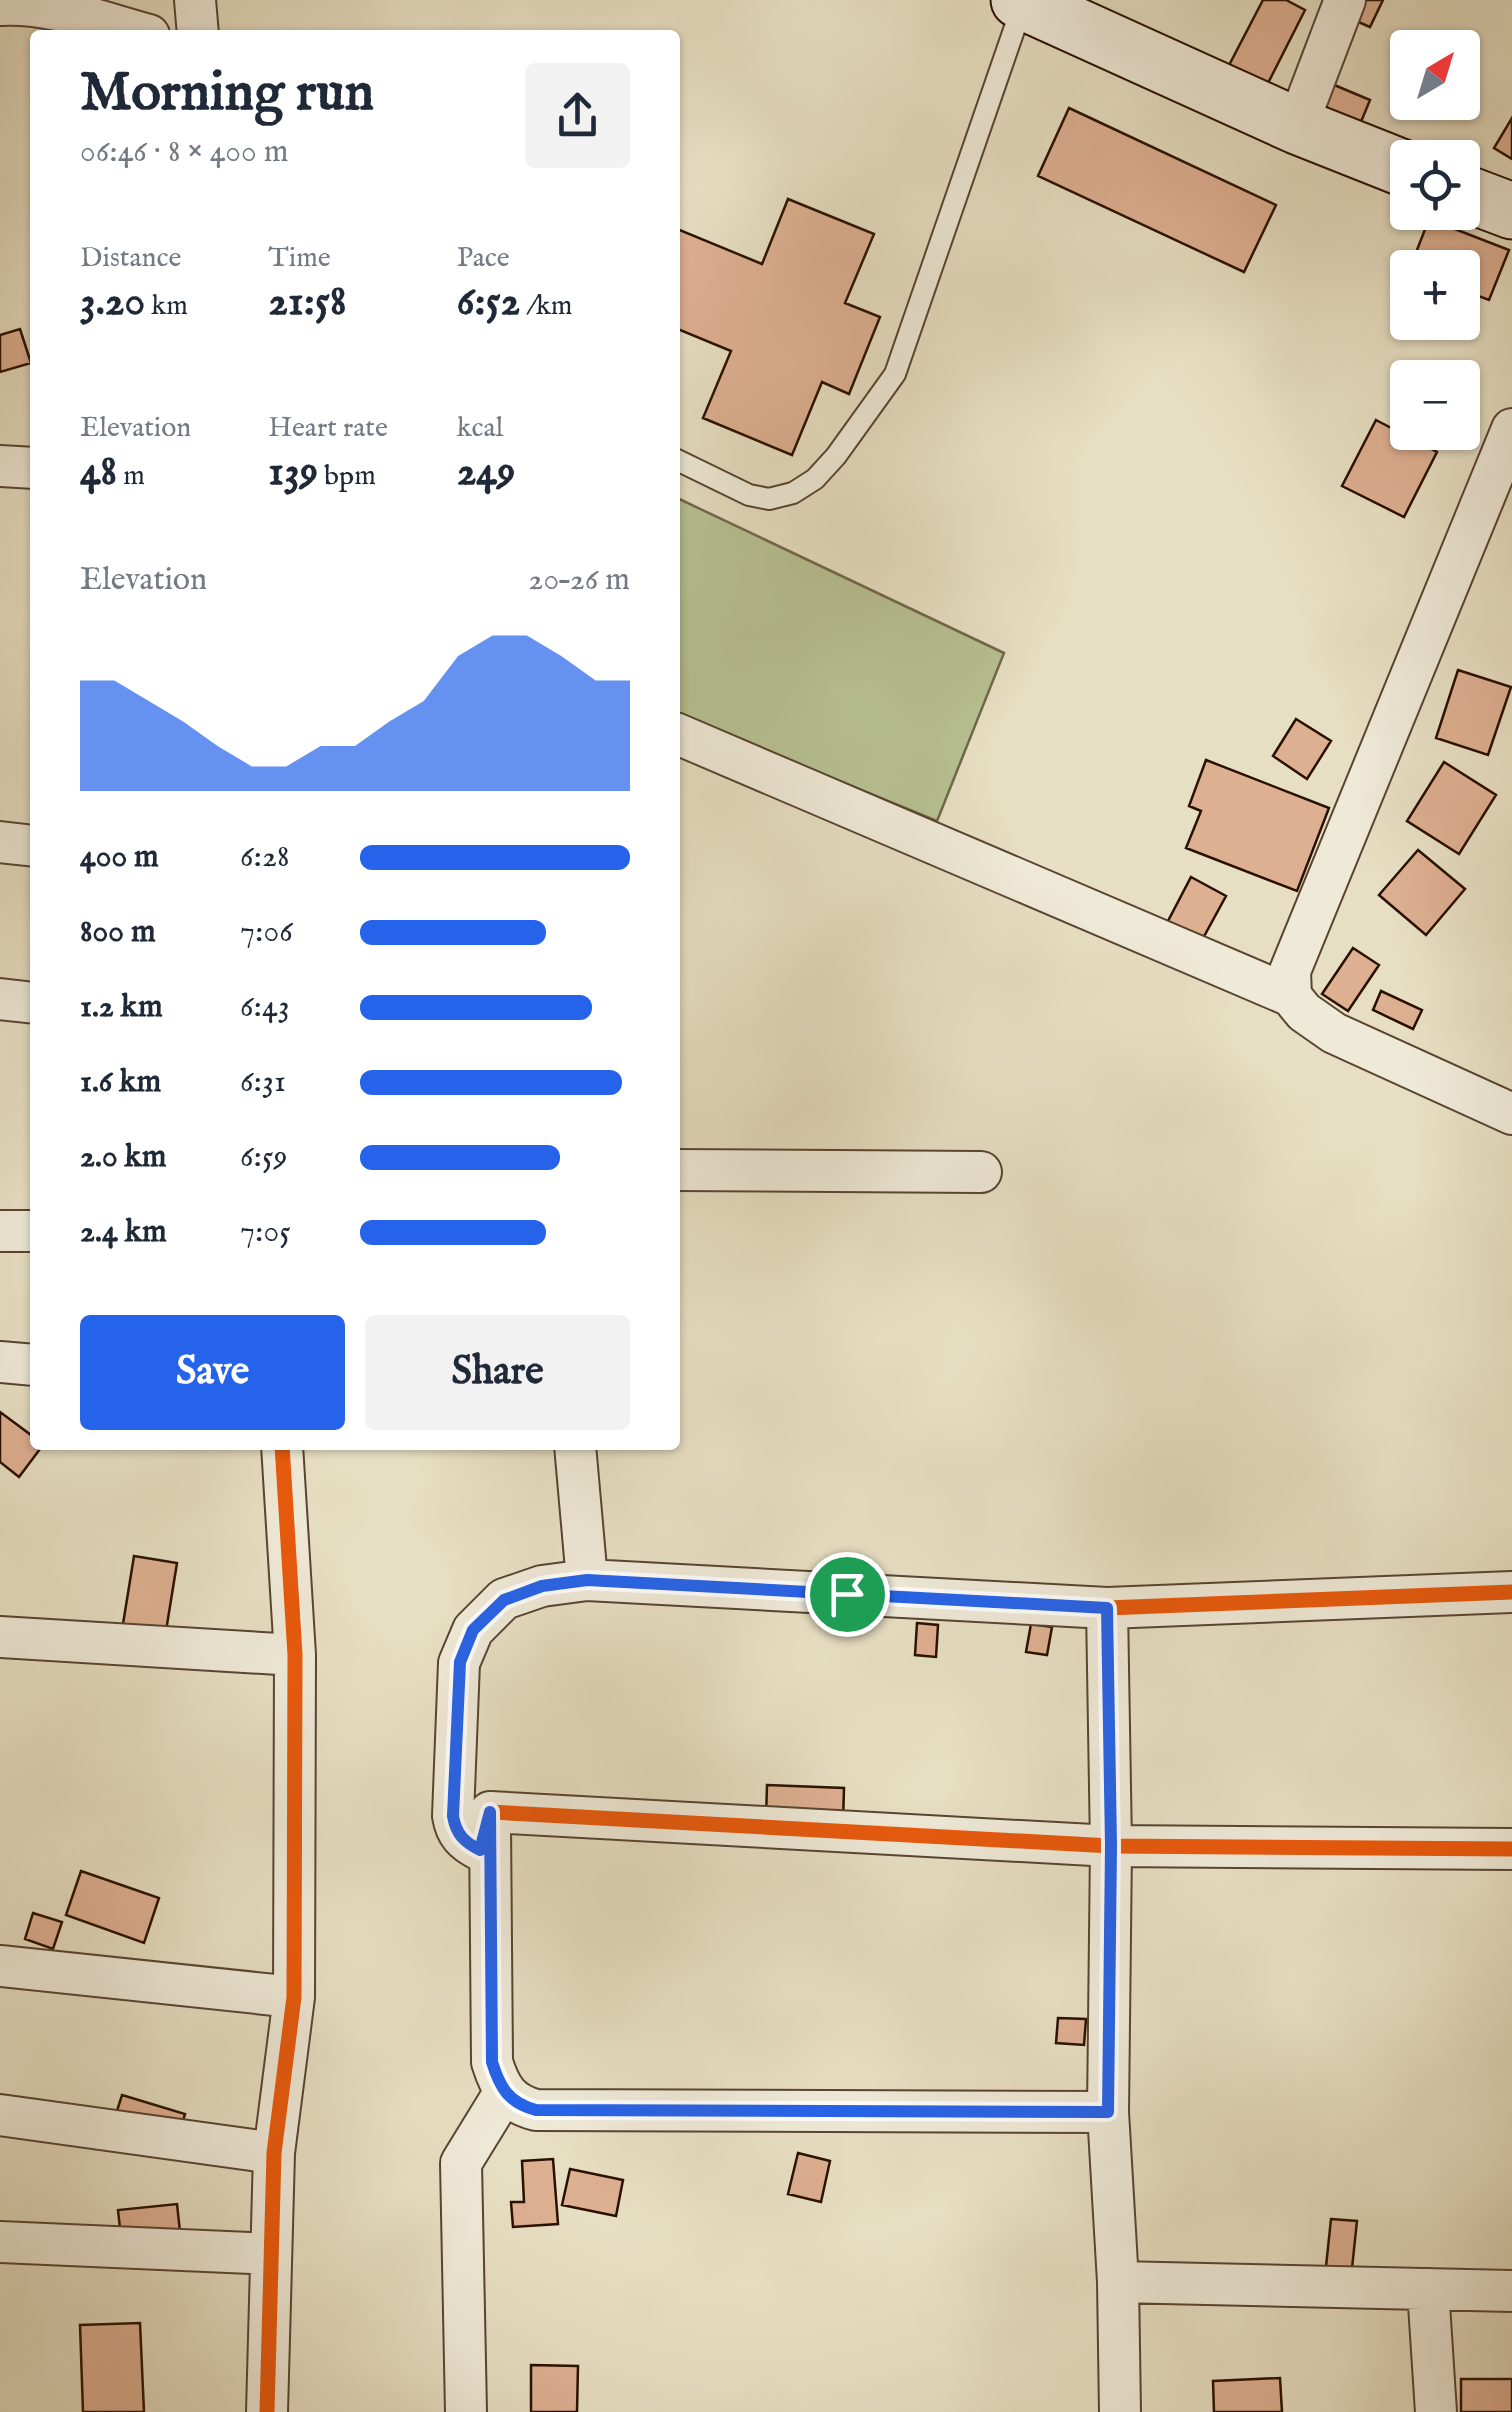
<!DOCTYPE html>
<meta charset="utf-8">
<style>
:root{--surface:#fff;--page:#f2f2f3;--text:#1f2937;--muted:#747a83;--accent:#2563eb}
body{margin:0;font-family:"IM FELL English",serif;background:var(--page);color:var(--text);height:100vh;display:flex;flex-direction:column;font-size:38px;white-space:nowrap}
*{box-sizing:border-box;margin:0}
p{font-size:32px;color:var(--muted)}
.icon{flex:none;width:55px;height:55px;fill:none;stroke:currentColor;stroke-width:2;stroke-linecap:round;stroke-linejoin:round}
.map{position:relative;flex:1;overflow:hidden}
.panel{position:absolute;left:30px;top:30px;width:650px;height:1420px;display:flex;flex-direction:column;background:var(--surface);border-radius:10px;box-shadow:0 2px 8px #0004}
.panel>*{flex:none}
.needle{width:65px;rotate:38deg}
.controls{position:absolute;left:1390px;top:30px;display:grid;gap:20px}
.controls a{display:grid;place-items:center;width:90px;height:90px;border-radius:10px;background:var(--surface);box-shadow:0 2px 8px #0004;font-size:50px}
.pin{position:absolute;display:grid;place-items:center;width:85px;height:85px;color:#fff;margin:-42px;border:5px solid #fff;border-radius:50%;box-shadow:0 2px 10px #0007}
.round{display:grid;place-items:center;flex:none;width:105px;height:105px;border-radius:10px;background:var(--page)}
.summary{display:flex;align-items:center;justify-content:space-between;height:170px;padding:0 50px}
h1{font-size:55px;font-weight:700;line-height:75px}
.figures{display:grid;grid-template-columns:repeat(3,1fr);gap:15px;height:170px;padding:10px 50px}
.figures div{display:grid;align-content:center}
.figures b{font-size:42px;font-weight:700}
.figures small{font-size:28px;font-weight:400}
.figures p{font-size:28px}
.chart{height:280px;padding:20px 50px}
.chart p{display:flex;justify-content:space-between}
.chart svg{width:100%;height:180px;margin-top:10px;fill:var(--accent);opacity:.7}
.primary-button{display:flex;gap:20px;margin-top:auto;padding:20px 50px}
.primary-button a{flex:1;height:115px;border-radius:10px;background:var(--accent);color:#fff;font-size:40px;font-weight:700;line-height:115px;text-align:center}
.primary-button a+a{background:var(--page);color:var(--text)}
ul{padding:0 50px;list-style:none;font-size:32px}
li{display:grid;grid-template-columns:160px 120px 1fr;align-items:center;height:75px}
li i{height:25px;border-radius:12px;background:var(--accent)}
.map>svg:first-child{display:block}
.green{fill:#b7c193;stroke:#70684a;stroke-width:2.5}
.building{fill:#deb092;stroke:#291000;stroke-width:2.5}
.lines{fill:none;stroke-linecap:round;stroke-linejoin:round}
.lane-casing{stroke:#584431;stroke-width:24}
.street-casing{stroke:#584431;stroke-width:44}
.secondary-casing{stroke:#291000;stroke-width:59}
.lane{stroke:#efead8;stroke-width:20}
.street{stroke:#efead8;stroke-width:40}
.secondary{stroke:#efead8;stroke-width:55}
.cycleway-casing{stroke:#efead8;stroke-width:21}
.cycleway{stroke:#e8590c;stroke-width:15}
.route-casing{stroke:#fff;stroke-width:20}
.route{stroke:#2563eb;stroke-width:12}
</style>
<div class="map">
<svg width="1512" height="2412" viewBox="0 0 1512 2412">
<rect width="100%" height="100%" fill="#e7dfc3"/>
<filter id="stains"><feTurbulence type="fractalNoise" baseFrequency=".002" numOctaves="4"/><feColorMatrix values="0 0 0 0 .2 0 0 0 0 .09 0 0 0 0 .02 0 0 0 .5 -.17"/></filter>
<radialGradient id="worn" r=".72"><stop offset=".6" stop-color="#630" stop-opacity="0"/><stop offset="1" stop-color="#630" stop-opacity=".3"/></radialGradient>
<path class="green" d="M675,497l329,156 -67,168 -262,-107z"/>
<path class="building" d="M1263,0h23l19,10 -41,81 -38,-20z
M1355,0h28l-13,27 -23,-10z
M1332,84l38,16 -14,34 -38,-16z
M1069,108l207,97 -32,67 -206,-96z
M1512,118v41l-18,-11z
M788,199l86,35 -29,69 35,14 -31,77 -27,-12 -30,73 -89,-37 28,-67 -56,-23v-100l87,36z
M1429,219l80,31 -20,50 -27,-10v-22h-52z
M20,329l11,34 -31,9v-37z
M1376,420l61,32 -33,65 -62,-31z
M1458,670l53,17 -23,68 -52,-17z
M1296,719l35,22 -24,38 -34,-23z
M1206,760l123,48 -32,83 -111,-43 15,-37 -12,-5z
M1444,762l52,33 -37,59 -52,-33z
M1418,850l47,39 -39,46 -47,-40z
M1191,877l35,19 -24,44 -34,-19z
M1353,948l26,17 -31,46 -26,-17z
M1381,991l41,19 -9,19 -40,-19z
M0,1412l35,26v7h8l-24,32 -19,-15z
M134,1556l43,7 -11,68 -43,-7z
M917,1623l21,2 -2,32 -21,-2z
M1031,1624l21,3 -5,28 -21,-3z
M767,1785l77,3 -1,34 -77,-2z
M81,1871l78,27 -15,45 -78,-28z
M33,1913l29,9 -9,27 -28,-10z
M1058,2018l28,1 -2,26 -28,-2z
M122,2095l63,19 -14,45 -63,-20z
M798,2153l32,8 -9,41 -33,-8z
M553,2159l5,65 -45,3 -2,-25h13l-2,-41z
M570,2169l53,11 -7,36 -54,-11z
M177,2204l6,56 -59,6 -6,-56z
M1331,2219l26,2 -6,57 -26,-2z
M140,2323l4,89h-61l-3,-87z
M531,2365l47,1 -1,46h-46z
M1280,2378l2,34h-68l-1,-31z
M1461,2379h51v33h-51z"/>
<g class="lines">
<g class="lane-casing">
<path id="lane" d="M675,459l74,36 20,4 24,-6 22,-14 21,-23 59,-82 128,-370"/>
</g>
<g class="street-casing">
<path id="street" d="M195,0l3,35
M0,5c50,-3 101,17 149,30
M1297,126l48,-126
M1512,429l-222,542 1,25 13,16 30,21 178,81
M0,466l35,2
M675,733l616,263
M0,842l35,4
M0,999l35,4
M675,1170l306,2
M0,1231h35
M0,1362l35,3
M575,1445l12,135
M1512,1592l-405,16 -520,-28 -45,6 -38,13 -31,31 -14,33 -6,153c3,18 11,26 27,34l10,-38 621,34 401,3
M1107,1608l4,238 -3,266 10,170 2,130
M0,1637l295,18
M490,1824l2,238c8,26 17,41 44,48l572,2
M0,1966l294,31
M0,2115l274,38
M0,2242l271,12
M1118,2282l394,9
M1428,2289l8,123
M267,2412l7,-259 20,-156 1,-342 -13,-210
M466,2412l-5,-249 43,-70"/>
</g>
<g class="secondary-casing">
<path id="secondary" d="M1019,0l278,126 111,44
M1462,192l50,19"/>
</g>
<use href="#lane" class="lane"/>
<use href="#street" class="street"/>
<use href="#secondary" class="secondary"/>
<g class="cycleway-casing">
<path id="cycleway" d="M1512,1592l-405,16 -520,-28 -45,6 -38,13 -31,31 -14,33 -6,153c3,18 11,26 27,34l10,-38 621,34 401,3
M267,2412l7,-259 20,-156 1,-342 -13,-210"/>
</g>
<use href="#cycleway" class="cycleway"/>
</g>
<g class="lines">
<g class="route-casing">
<path id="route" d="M587,1580l520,28 4,238 -3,266 -572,-2c-27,-7 -36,-22 -44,-48l-2,-250 -10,38c-16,-8 -24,-16 -27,-34l7,-154 13,-32 31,-30 38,-14z"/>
</g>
<use href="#route" class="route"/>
</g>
<rect width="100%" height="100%" filter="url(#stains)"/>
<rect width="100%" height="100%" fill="url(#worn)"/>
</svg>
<div class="controls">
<a><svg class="needle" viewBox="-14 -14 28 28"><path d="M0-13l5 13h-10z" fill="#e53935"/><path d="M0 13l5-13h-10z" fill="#747a83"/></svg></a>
<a><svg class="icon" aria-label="locate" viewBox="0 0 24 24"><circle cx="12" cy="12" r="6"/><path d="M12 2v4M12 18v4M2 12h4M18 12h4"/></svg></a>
<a>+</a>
<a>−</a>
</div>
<div class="pin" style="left:847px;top:1594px;background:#1e9e55"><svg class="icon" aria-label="arrive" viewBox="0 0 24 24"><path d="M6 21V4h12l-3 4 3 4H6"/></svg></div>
<section class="panel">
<div class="summary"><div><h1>Morning run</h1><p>06:46 · 8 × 400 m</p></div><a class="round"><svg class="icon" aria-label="share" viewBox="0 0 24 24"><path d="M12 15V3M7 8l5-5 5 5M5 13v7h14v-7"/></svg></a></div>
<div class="figures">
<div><p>Distance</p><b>3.20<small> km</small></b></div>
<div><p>Time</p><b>21:58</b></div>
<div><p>Pace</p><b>6:52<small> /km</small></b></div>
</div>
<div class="figures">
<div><p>Elevation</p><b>48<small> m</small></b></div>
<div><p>Heart rate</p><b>139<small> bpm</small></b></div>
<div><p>kcal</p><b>249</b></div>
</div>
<div class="chart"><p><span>Elevation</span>20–26 m</p>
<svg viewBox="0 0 160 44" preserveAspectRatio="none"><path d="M0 44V17L10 17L20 22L30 27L40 33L50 38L60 38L70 33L80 33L90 27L100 22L110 11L120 6L130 6L140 11L150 17L160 17V44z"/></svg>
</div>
<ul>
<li><b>400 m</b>6:28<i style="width:100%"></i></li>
<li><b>800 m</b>7:06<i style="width:69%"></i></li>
<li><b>1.2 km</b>6:43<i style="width:86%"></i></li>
<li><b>1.6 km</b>6:31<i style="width:97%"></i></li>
<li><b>2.0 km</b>6:59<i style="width:74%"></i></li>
<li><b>2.4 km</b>7:05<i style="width:69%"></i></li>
</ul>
<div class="primary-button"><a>Save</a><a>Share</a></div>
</section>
</div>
